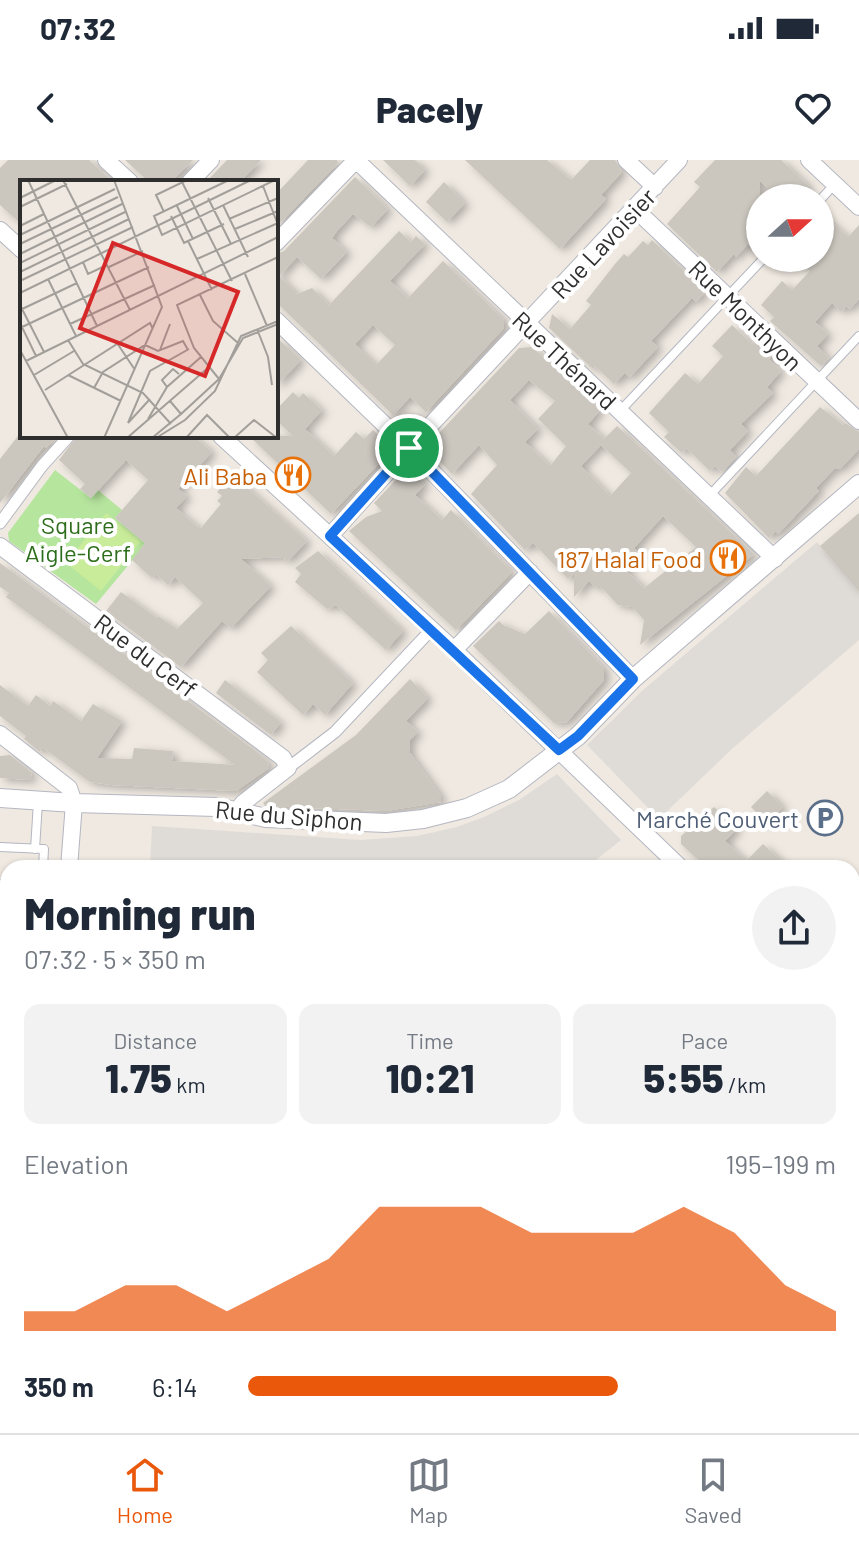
<!DOCTYPE html>
<meta charset="utf-8">
<style>
:root{--surface:#fff;--page:#f2f2f3;--text:#1f2937;--muted:#747a83;--line:#e0e1e3;--accent:#ea580c}
body{margin:0;font-family:Barlow,sans-serif;background:var(--page);color:var(--text);height:100vh;display:flex;flex-direction:column;font-size:30px;white-space:nowrap}
*{box-sizing:border-box;margin:0}
p{font-size:26px;color:var(--muted)}
.icon{flex:none;width:44px;height:44px;fill:none;stroke:currentColor;stroke-width:2;stroke-linecap:round;stroke-linejoin:round}
.map{position:relative;flex:1;overflow:hidden}
.drawer{position:absolute;left:0px;top:700px;width:860px;height:574px;display:flex;flex-direction:column;background:var(--surface);border-radius:24px 24px 0 0;box-shadow:0 2px 6px #0004}
.drawer>*{flex:none}
.needle{width:52px;rotate:69deg}
.fabs{position:absolute;left:746px;top:24px;display:grid;gap:16px}
.fabs a{display:grid;place-items:center;width:88px;height:88px;border-radius:50%;background:var(--surface);box-shadow:0 2px 6px #0004;font-size:40px}
.pin{position:absolute;display:grid;place-items:center;width:68px;height:68px;color:#fff;margin:-34px;border:4px solid #fff;border-radius:50%;box-shadow:0 2px 8px #0007}
.round{display:grid;place-items:center;flex:none;width:84px;height:84px;border-radius:42px;background:var(--page)}
.summary{display:flex;align-items:center;justify-content:space-between;height:136px;padding:0 24px}
h1{font-size:44px;font-weight:800;line-height:60px}
.stats{display:grid;grid-template-columns:repeat(3,1fr);gap:12px;height:136px;padding:8px 24px}
.stats div{display:grid;align-content:center;border-radius:16px;background:var(--page);text-align:center}
.stats b{font-size:40px;font-weight:800}
.stats small{font-size:22px;font-weight:400}
.stats p{font-size:22px}
.chart{height:224px;padding:16px 24px}
.chart p{display:flex;justify-content:space-between}
.chart svg{width:100%;height:144px;margin-top:8px;fill:var(--accent);opacity:.7}
ul{padding:0 24px;list-style:none;font-size:26px}
li{display:grid;grid-template-columns:128px 96px 1fr;align-items:center;height:60px}
li i{height:20px;border-radius:10px;background:var(--accent)}
.status{display:flex;justify-content:space-between;align-items:center;height:56px;padding:0 40px;background:var(--surface);direction:ltr}
.status svg{height:22px;fill:currentColor}
header{display:flex;justify-content:space-between;align-items:center;height:104px;padding:0 24px;background:var(--surface);font-size:36px;font-weight:800}
.dock{display:flex;justify-content:space-around;align-items:center;height:112px;border-top:2px solid var(--line);background:var(--surface);font-size:22px;color:var(--muted)}
.dock a{display:grid;justify-items:center;gap:4px}
.dock .selected{color:var(--accent)}
.map>svg:first-child{display:block}
.green{fill:#b6e59e}
.pitch{fill:#c9ec9a}
.plaza{fill:#dfdcd8}
.building{fill:#cbc7bf;fill-rule:evenodd;filter:url(#shadow)}
.lines{fill:none;stroke-linecap:round;stroke-linejoin:round}
.service-casing{stroke:#b4b7c1;stroke-width:10}
.pedestrian-casing{stroke:#b4b7c1;stroke-width:13}
.minor-casing{stroke:#b4b7c1;stroke-width:18}
.tertiary-casing{stroke:#b4b7c1;stroke-width:20}
.service{stroke:#fff;stroke-width:8}
.pedestrian{stroke:#fff;stroke-width:11}
.minor{stroke:#fff;stroke-width:16}
.tertiary{stroke:#fff;stroke-width:18}
.route-casing{stroke:#fff;stroke-width:16}
.route{stroke:#1a73e8;stroke-width:10}
.labels{text-anchor:middle;dominant-baseline:central;stroke-width:8;stroke-linejoin:round;paint-order:stroke}
.street-label{font-size:24px;fill:#2e2e2e;stroke:#fff}
.food-label{font-size:24px;fill:#c56008;stroke:#fff;text-anchor:end}
.park-label{font-size:24px;fill:#2c6e1b;stroke:#fff}
.service-label{font-size:24px;fill:#4e5e75;stroke:#fff;text-anchor:end}
.inset-road{fill:none;stroke:#a29e99;stroke-width:2}
.view{fill:#d62828;fill-opacity:0.15;stroke:#d62828;stroke-width:4}
.inset-edge{fill:none;stroke:#2e2e2e;stroke-width:4}
</style>
<div class="status"><b>07:32</b><svg viewBox="0 0 49 12"><path d="M0 12V9h3v3zM5 12V6h3v6zM10 12V3h3v9zM15 12V0h3v12zM26 1h20v11H26zM47 4h2v5h-2z"/></svg></div>
<header><svg class="icon" aria-label="back" viewBox="0 0 24 24"><path d="M15 5l-7 7 7 7"/></svg>Pacely<svg class="icon" aria-label="heart" viewBox="0 0 24 24"><path d="M12 20l-8-8c-3-5 5-10 8-4 3-6 11-1 8 4z"/></svg></header>
<div class="map">
<svg width="859" height="1273" viewBox="0 0 859 1273">
<defs>
<filter id="shadow"><feDropShadow dx="5" dy="3" stdDeviation="4" flood-color="#0004"/></filter>
</defs>
<rect width="100%" height="100%" fill="#efe9e1"/>
<path class="green" d="M55,310l36,28 7,-8 24,20 -7,8 31,26 -50,60 -87,-63 -1,-8z
M690,1266h136l-5,7h-121z"/>
<path class="pitch" d="M106,353l35,28 -40,50 -35,-28z"/>
<path class="plaza" d="M817,382l42,50v48l-126,108 -70,67 -12,-4 -64,-66 56,-55z
M557,614l64,66 -35,28h-436l2,-42 208,14 57,-4 40,-9 27,-10 35,-17z"/>
<path class="building" d="M8,0h81l24,22h-91v43l-22,-20v-37z
M125,0h68l-22,22h-22z
M227,0h34l-21,22h-34z
M308,0h29l1,3 -62,64v-33z
M383,0h32l10,10 -15,16z
M465,0h82l24,20 19,-20h25l7,12 -21,23 5,4 -46,50z
M715,0h66l28,26 -11,12h-21l-17,-17v58l-8,8 -4,-3 -12,13 -2,-3 -17,18 -50,-48 33,-37 -6,-5z
M355,17l33,32 -17,18 -18,-13 -16,17 -5,7 15,14 -26,27 -24,-22 -18,19 18,18 15,-6 17,17 70,-74 12,11 5,-6 9,8 -35,37 18,17 35,-37 61,59v8l-78,84 -16,-15 -17,18 -117,-113v-48l8,-3zM373,165l22,20 -19,20 -21,-21z
M444,22l21,21 -18,19 -21,-20z
M820,52l28,25 11,-12v74l-9,10 -4,-3 -5,6 -9,-9 -17,19 13,12 -11,12 12,12 -8,8 -51,-45 4,-4 -13,-12 21,-24 10,9 18,-19 -15,-13h25z
M652,80l53,52 -9,10 -4,-4 -41,43 7,6 -28,30 -5,-4 -11,11 -19,-18 -2,3 -44,-41 3,-14 18,15 21,-24 -5,-4 29,-37 9,-10 4,3 15,-16 5,4z
M732,165l20,19 4,-5 17,16 -4,4 12,12 -14,16 6,6 -32,31 7,7 -18,19 6,7 -14,15 -7,-6 -5,5 -24,-23 -4,5 -18,-16 5,-5 -20,-19 36,-40 13,11 10,-11 15,-17 -11,-10z
M276,177l25,23 -25,26z
M532,187l68,63 -12,14 16,15 13,-13 137,128 -114,91 4,-25 -12,-13 -14,-2 -19,-20 -3,3 -7,-7 -15,16v-23l-6,5 -35,-36 -8,7 -54,-56 26,-29 -18,-20 -27,29 -26,-27 93,-99zM529,220l26,21 -17,18 28,27 -16,20 -25,-24 13,-13 -28,-29zM601,285l30,28 -21,23 -29,-30zM663,356l33,31 -52,41 -19,-18 16,-15 -7,-7z
M293,232l6,6 4,-5 19,17 -17,19 29,27 22,-24 8,7 9,-9 16,15v8l-58,61 -82,-78h44l-17,-16v-10z
M820,247l23,18 2,-2 14,9v17l-19,20 -5,-1 -19,20 3,3 -4,4 -37,39 -2,-3 -7,7 -44,-45 21,-26 10,9z
M18,276h40l-12,12 -2,-2 -44,57v-44z
M77,276h117l18,16 -34,37 9,7 -11,12 24,21 21,-25 -4,-3 5,-5 -5,-4 16,-17 74,66 -20,21 -4,-5 -42,2 30,27 -40,42 -9,-7 -41,46 -75,-56 15,-19 36,26 1,-2 19,13 26,-26 -28,-26 -7,8 -12,-11 -4,4 -20,-18 13,-17 -30,-25 33,-38 -22,-20 -35,38 -11,-9 5,-5 -26,-24z
M407,308l18,17 -10,10 27,25 9,-10 61,62 -56,58 -107,-99 17,-14 16,-6 -8,-8z
M859,353v79l-39,-46z
M318,391l85,80 -17,19 -50,-45 -9,4 -32,-27 6,-8 -6,-6z
M0,403l257,189 11,10 1,6 -33,23 -124,-6 -22,-3 -48,-35 -2,5 -16,-13 2,-3 -26,-20v-31l28,21 8,-11 14,11 3,-5 28,20 12,-17 29,17 -25,37 35,1 2,-11 39,3 -1,10 63,4 -229,-168 3,-4 -9,-6z
M549,451l55,57v12l-37,42 -13,1 -81,-77 26,-25 4,4 22,9z
M291,466l62,57 -28,32 -12,-11 -10,11 -46,-43 11,-12 -7,-7z
M410,519l18,19 -22,23 12,11 -8,8v13l31,43v6l-55,9 -121,-5 -2,-3 93,-68z
M225,520l56,42 -10,13 -55,-42z
M10,595l22,18 -2,7 -30,-2v-22z
M767,631l16,16 -16,16 -16,-16z
M714,647l23,22 -12,12 21,20 17,-17 26,24h-82l-26,-24v-8z"/>
<g class="lines">
<g class="service-casing">
<path id="service" d="M820,40l15,-16
M620,251l144,-153
M709,336l150,-160
M0,687l44,2 -1,19
M35,689l3,-47
M0,724l8,1
M0,766l8,1"/>
</g>
<g class="pedestrian-casing">
<path id="pedestrian" d="M0,363l42,-57 27,-30
M288,608l47,-36 96,-102"/>
</g>
<g class="minor-casing">
<path id="minor" d="M106,0l24,22
M626,0l29,27
M809,0l50,47
M190,22l21,-22
M635,49l224,212
M0,70l22,20
M276,83l80,-83 419,399
M276,160l144,139 213,220
M221,276l233,214 227,218
M330,376l79,-88 270,-288
M0,386l283,212 5,10 -45,35 -8,10
M454,490l76,-78
M0,574l69,54 5,15 -5,65
M852,867l7,6
M0,879l8,7
M852,970l7,-7
M0,1076l8,5
M852,1113l7,7
M0,1225l8,4
M74,1266l13,7
M471,1273l3,-7"/>
</g>
<g class="tertiary-casing">
<path id="tertiary" d="M0,638l74,5 143,4 49,11 120,5 37,-4 44,-11 42,-19 69,-53 55,-57 226,-195"/>
</g>
<use href="#service" class="service"/>
<use href="#pedestrian" class="pedestrian"/>
<use href="#minor" class="minor"/>
<use href="#tertiary" class="tertiary"/>
</g>
<g class="lines">
<g class="route-casing">
<path id="route" d="M409,288l224,231 -55,57 -19,14 -229,-214z"/>
</g>
<use href="#route" class="route"/>
</g>
<defs>
<g id="restaurant-ring" transform="scale(1.8)"><circle r="9.5" fill="#fff" stroke="#e8710a" stroke-width="1.5"/><path d="M-5-6h1v4h1v-4h1v4h1v-4h1v5L-1.5 .5V6h-2V.5L-5-1ZM5-6V6H3V1.5H1.5Q1.5-4 5-6Z" fill="#e8710a"/></g>
<g id="parking-ring" transform="scale(1.8)"><circle r="9.5" fill="#fff" stroke="#5c6f8a" stroke-width="1.5"/><path d="M-3.5-5.5H1a3.5 3.5 0 0 1 0 7H-1V5.5H-3.5ZM-1-3.4V-.6H.8a1.4 1.4 0 0 0 0-2.8Z" fill="#5c6f8a"/></g>
</defs>
<g fill-rule="evenodd">
<use href="#restaurant-ring" x="293" y="315"/>
<use href="#restaurant-ring" x="728" y="398"/>
<use href="#parking-ring" x="825" y="658"/>
</g>
<g class="labels">
<g class="street-label">
<text transform="translate(603 83) rotate(-47)">Rue Lavoisier</text>
<text transform="translate(746 155) rotate(44)">Rue Monthyon</text>
<text transform="translate(565 200) rotate(43)">Rue Thénard</text>
<text transform="translate(146 495) rotate(37)">Rue du Cerf</text>
<text transform="translate(289 655) rotate(5)">Rue du Siphon</text>
</g>
<g class="food-label">
<text x="267" y="315">Ali Baba</text>
<text x="702" y="398">187 Halal Food</text>
</g>
<g class="park-label">
<text x="78" y="364">Square<tspan x="78" dy="28">Aigle-Cerf</tspan></text>
</g>
<g class="service-label">
<text x="799" y="658">Marché Couvert</text>
</g>
</g>
<g transform="translate(20 20)">
<rect width="258" height="258" fill="#efe9e1"/>
<path class="inset-road" d="M8,0l69,146M43,0l67,130M161,0l51,101M209,0l-75,36 8,19 113,-55M243,6l15,39M0,18l36,-18M188,18l23,46M203,25l25,52M157,26l16,33M0,27l47,-23M144,32l-8,-17 31,-15M151,36l13,27 4,-2M209,39l49,-21M0,46l24,-12M215,49l43,-18M0,55l95,-46M168,61l24,49M168,61l36,-17M0,64l98,-47M0,74l102,-50M177,79l81,-36M63,82l5,12 19,-9M0,83l105,-51M89,87l34,-16M0,92l109,-53M225,94l22,52M28,99l28,57M2,100l111,-53M0,113l231,-113M180,115l13,26 25,22M0,125l24,47M0,130l57,-27M0,143l16,33M50,144l85,-39M0,148l129,-61M237,149l11,28 4,28M48,160l15,24 60,29 28,31M97,163l18,27M0,170l48,88M140,170l10,-26M6,181l252,-124M14,195l40,-24M48,195l53,26M199,199l-25,-31 -17,-43 101,-48M147,207l-5,-7 11,-11 6,5M74,208l9,-16 42,-27 13,6 25,-10 5,9M25,210l105,-67 3,6M150,221l11,13 38,-35 24,-41 35,-14M128,239l19,-32 34,-30M108,243l22,-52 39,-22M108,243l22,-24M84,258l58,-131 -48,-127M107,258l82,-71M132,258l29,-24M136,258l29,-18 30,-29 26,-55 37,-15M166,258l21,-23 23,23M214,258l20,-18 23,18"/>
<path class="view" d="M93,63l125,49 -33,84 -125,-48z"/>
<rect width="258" height="258" class="inset-edge"/>
</g>
</svg>
<div class="fabs">
<a><svg class="needle" viewBox="-14 -14 28 28"><path d="M0-13l5 13h-10z" fill="#e53935"/><path d="M0 13l5-13h-10z" fill="#747a83"/></svg></a>
</div>
<div class="pin" style="left:409px;top:288px;background:#1e9e55"><svg class="icon" aria-label="arrive" viewBox="0 0 24 24"><path d="M6 21V4h12l-3 4 3 4H6"/></svg></div>
<section class="drawer">
<div class="summary"><div><h1>Morning run</h1><p>07:32 · 5 × 350 m</p></div><a class="round"><svg class="icon" aria-label="share" viewBox="0 0 24 24"><path d="M12 15V3M7 8l5-5 5 5M5 13v7h14v-7"/></svg></a></div>
<div class="stats">
<div><p>Distance</p><b>1.75<small> km</small></b></div>
<div><p>Time</p><b>10:21</b></div>
<div><p>Pace</p><b>5:55<small> /km</small></b></div>
</div>
<div class="chart"><p><span>Elevation</span>195–199 m</p>
<svg viewBox="0 0 160 44" preserveAspectRatio="none"><path d="M0 44V38L10 38L20 30L30 30L40 38L50 30L60 22L70 6L80 6L90 6L100 14L110 14L120 14L130 6L140 14L150 30L160 38V44z"/></svg>
</div>
<ul>
<li><b>350 m</b>6:14<i style="width:63%"></i></li>
</ul>
</section>
</div>
<nav class="dock">
<a class="selected"><svg class="icon" aria-label="home" viewBox="0 0 24 24"><path d="M3 11l9-7 9 7M6 9v11h12V9"/></svg>Home</a>
<a><svg class="icon" aria-label="map" viewBox="0 0 24 24"><path d="M3 6l6-2 6 2 6-2v14l-6 2-6-2-6 2zM9 4v14M15 6v14"/></svg>Map</a>
<a><svg class="icon" aria-label="saved" viewBox="0 0 24 24"><path d="M7 4h10v16l-5-4-5 4z"/></svg>Saved</a>
</nav>
